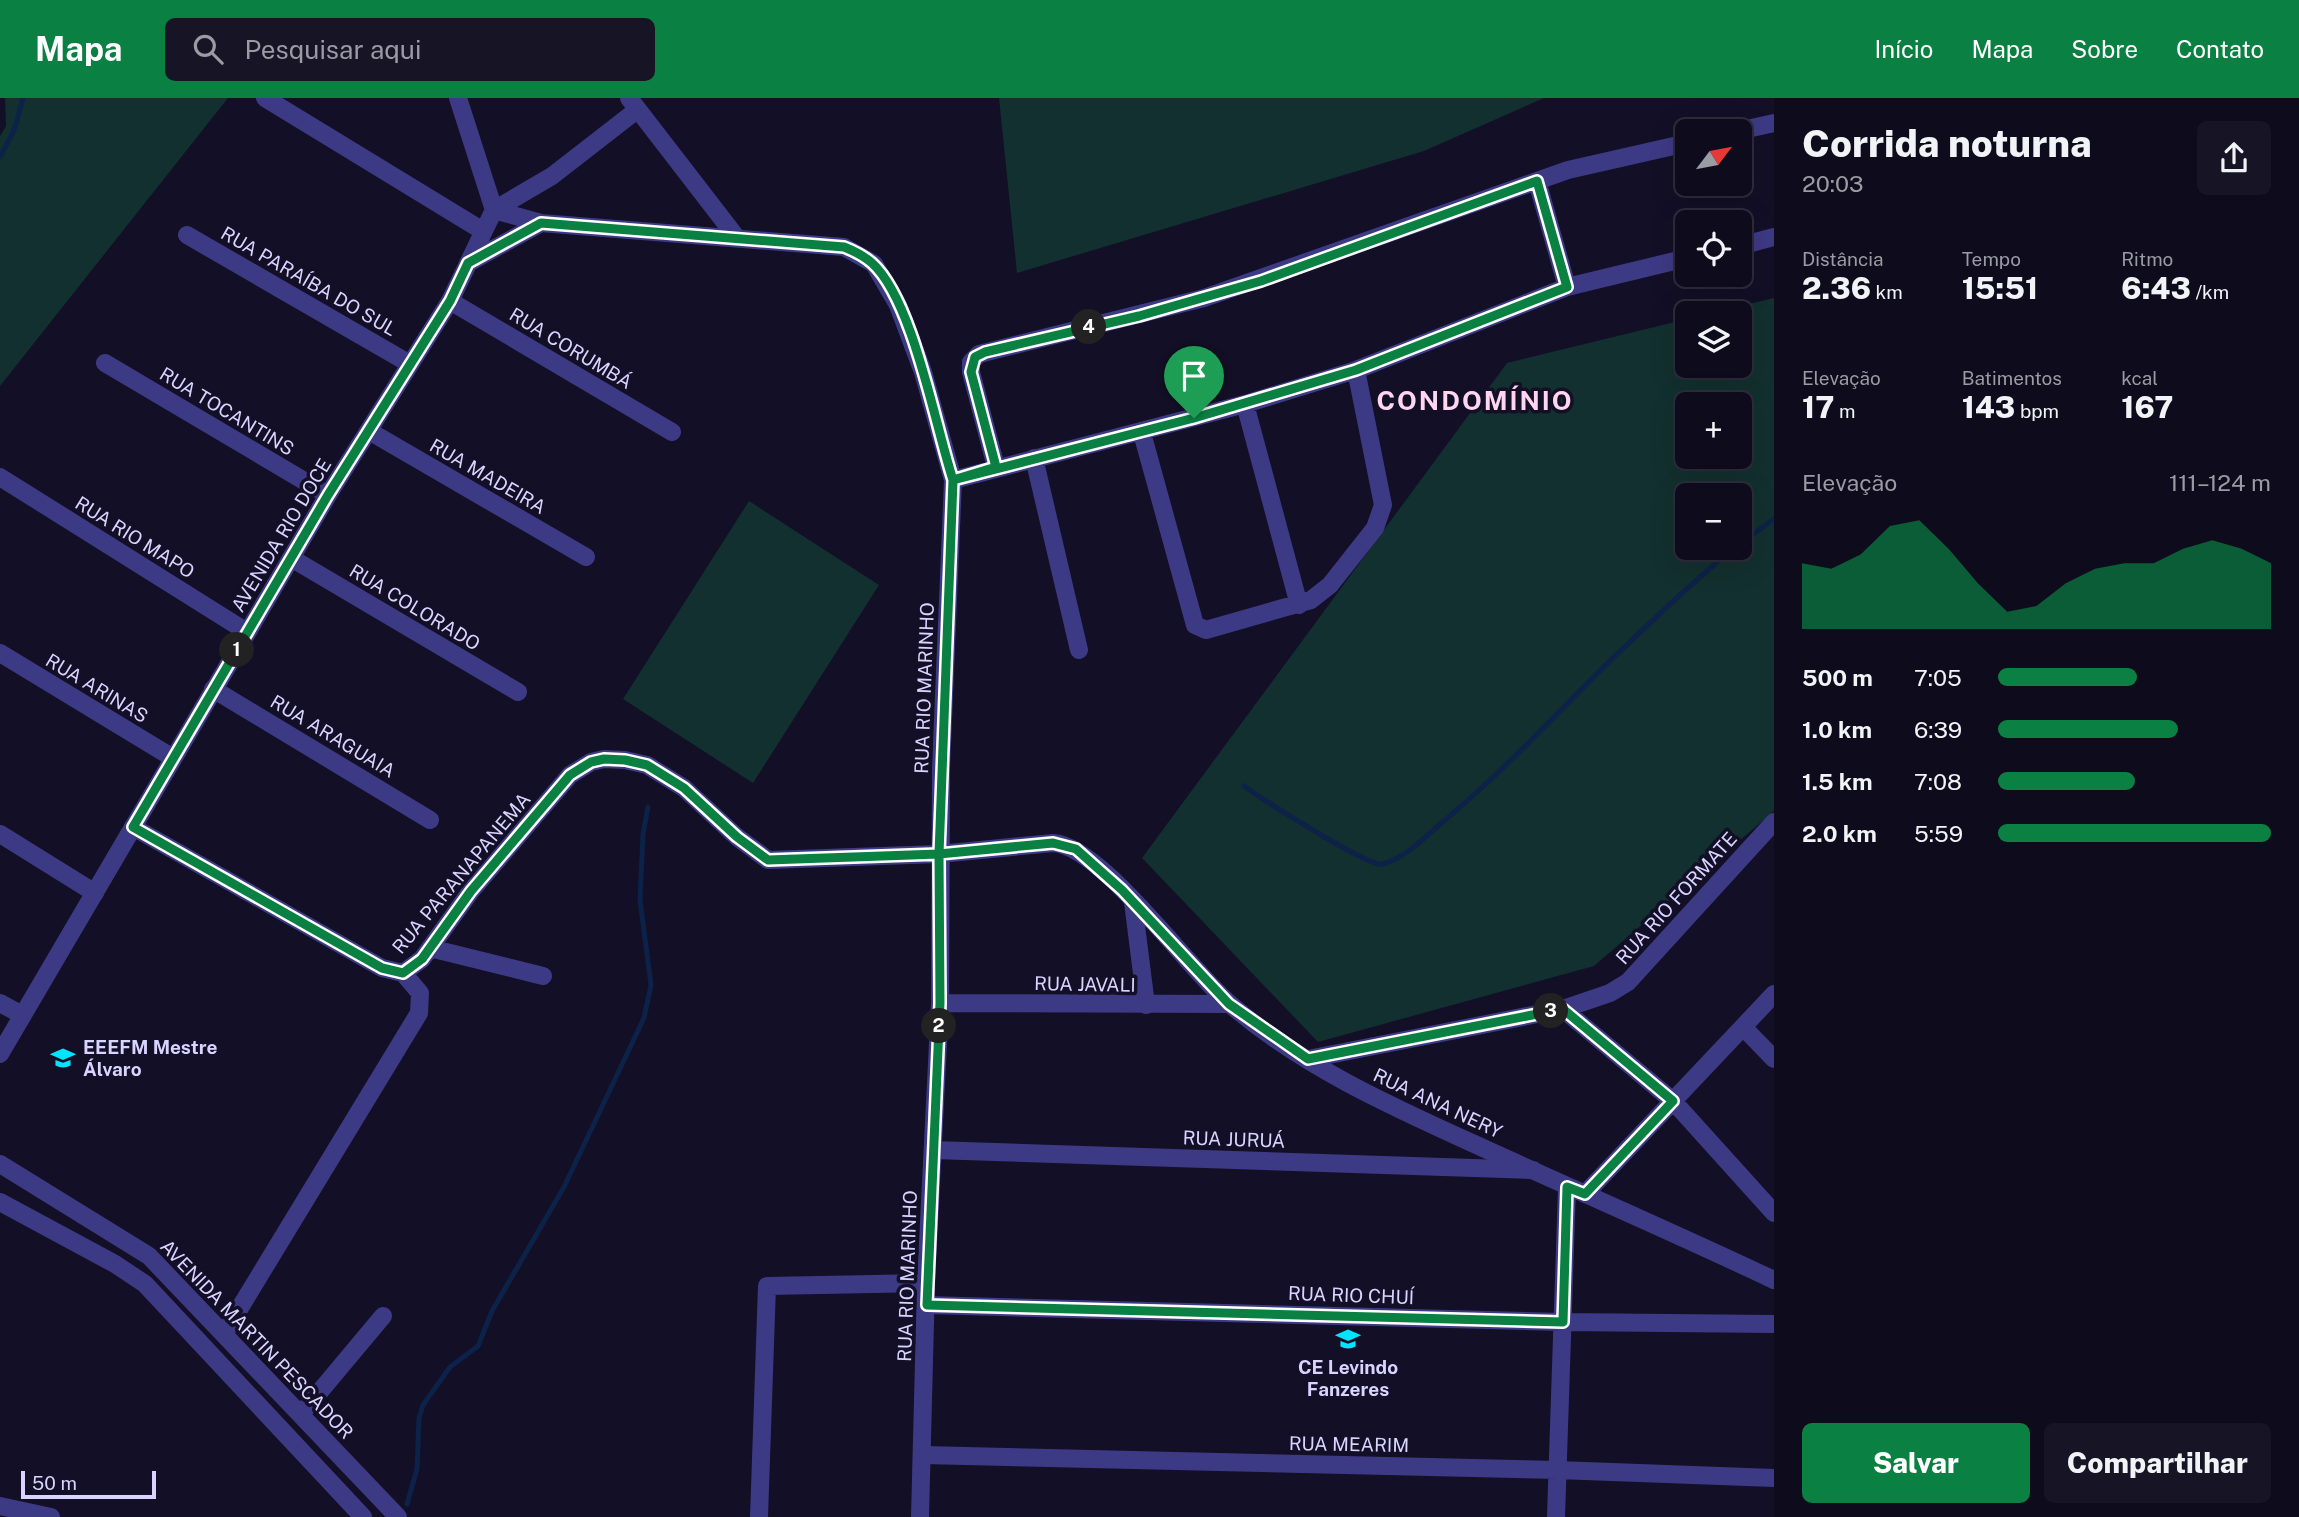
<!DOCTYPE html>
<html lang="pt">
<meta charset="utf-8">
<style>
:root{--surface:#0e0b1c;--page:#171425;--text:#f1f3f6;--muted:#9b9ba3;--line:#2e2b3b;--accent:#0b8043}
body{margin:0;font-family:"Public Sans",sans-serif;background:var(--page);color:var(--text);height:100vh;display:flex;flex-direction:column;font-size:26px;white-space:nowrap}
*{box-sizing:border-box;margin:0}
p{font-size:23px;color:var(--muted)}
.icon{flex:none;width:38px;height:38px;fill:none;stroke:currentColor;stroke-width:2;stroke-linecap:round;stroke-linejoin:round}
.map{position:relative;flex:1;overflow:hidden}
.details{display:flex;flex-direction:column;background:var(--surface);width:525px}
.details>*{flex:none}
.needle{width:46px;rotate:58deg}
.tools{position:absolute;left:1675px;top:21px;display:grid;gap:14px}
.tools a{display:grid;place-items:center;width:77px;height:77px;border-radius:10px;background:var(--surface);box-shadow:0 7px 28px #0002,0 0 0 2px var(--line);font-size:35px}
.scale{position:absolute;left:21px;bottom:18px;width:135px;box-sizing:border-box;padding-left:7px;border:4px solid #d9d4ff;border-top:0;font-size:19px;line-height:24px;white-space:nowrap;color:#d9d4ff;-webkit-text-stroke:5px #130f26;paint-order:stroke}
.pin{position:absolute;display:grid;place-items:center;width:60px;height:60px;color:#fff;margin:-72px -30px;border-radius:50% 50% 50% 0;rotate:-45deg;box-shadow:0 0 7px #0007}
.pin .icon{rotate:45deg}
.km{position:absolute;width:35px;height:35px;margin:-18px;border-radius:50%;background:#222;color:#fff;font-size:19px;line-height:35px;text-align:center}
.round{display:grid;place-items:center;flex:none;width:74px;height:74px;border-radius:10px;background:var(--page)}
.summary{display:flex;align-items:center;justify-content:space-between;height:119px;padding:0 28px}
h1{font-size:38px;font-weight:800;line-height:52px}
.figures{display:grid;grid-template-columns:repeat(3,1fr);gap:10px;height:119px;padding:7px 28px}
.figures div{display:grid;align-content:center}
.figures b{font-size:30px;font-weight:800}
.figures small{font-size:19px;font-weight:400}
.figures p{font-size:19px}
.chart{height:196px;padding:14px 28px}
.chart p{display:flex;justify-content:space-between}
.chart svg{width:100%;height:126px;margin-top:7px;fill:var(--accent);opacity:.7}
.primary-button{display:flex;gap:14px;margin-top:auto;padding:14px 28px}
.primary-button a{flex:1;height:80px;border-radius:10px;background:var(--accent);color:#fff;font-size:28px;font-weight:800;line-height:80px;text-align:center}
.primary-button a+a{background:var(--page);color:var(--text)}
ul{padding:0 28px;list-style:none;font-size:23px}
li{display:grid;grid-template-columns:112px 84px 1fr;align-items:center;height:52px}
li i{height:18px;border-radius:9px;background:var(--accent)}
header{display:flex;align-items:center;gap:42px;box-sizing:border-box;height:98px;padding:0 35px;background:var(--accent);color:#fff}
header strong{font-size:33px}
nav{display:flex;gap:38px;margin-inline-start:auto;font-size:24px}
.search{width:490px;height:63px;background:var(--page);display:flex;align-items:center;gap:18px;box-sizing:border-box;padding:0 24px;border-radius:10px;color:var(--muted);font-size:26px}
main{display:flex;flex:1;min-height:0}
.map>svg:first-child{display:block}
.green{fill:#12302f;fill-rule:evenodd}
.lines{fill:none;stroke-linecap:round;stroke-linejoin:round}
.stream{stroke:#0c2248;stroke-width:5}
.minor{stroke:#3d3a85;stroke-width:18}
.tertiary{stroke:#3d3a85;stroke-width:18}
.route-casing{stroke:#fff;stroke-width:14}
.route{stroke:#0b8043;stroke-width:9}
.labels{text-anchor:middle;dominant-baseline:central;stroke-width:7;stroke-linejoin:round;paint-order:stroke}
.street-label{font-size:19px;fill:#d9d4ff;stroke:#130f26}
.poi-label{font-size:19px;font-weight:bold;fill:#d9d4ff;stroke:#130f26;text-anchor:start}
.district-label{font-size:26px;font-weight:bold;letter-spacing:2px;fill:#ffd6f0;stroke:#130f26}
</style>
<header>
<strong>Mapa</strong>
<div class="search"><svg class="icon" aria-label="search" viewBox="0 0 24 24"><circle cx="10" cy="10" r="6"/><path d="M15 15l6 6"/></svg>Pesquisar aqui</div>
<nav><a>Início</a><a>Mapa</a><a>Sobre</a><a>Contato</a></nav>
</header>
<main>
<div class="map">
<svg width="1774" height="1419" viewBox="0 0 1774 1419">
<rect width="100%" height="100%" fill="#130f26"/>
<path class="green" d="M5,0h223l-228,288v-250l6,-10z
M999,0h545l-120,53 -407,122z
M1774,200v513l-180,155 -276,76 -176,-184 365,-495 180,-44v47h53v-53h-29zM1687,306h53v53h-53zM1687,397h53v53h-53z
M749,403l130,84 -126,198 -130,-84z"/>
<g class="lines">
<path class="stream" d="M0,59l15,-29 8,-30
M1740,446l34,-25
M1244,688c18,13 124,81 138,78 22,-5 41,-25 57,-39 62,-51 116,-110 173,-166 40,-38 80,-77 122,-111
M407,1406l10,-35 2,-51 4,-13 27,-38 28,-21 14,-35 72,-124 80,-169 7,-33 -11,-85 3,-66 5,-27"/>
<path class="minor" d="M265,0l218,133
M629,0l108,140
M1738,33l36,-8
M1537,83l30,106
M494,112l58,-34 85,-66
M187,137l223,129
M1740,148l34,-9
M450,203l222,131
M105,265l223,132
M1245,306l54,201
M369,333l217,126
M1142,335l53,192 11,5 105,-30 19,-15 45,-57 8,-23 -27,-135
M1034,360l45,192
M996,369l-25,-95v-10l8,-8 225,-56 364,-128 119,-27
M0,379l247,155
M953,382l292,-76 111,-34 211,-83 120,-29
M291,460l227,134
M0,555l173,105
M213,591l217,131
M133,729l249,141 21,5 19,-14 49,-68 99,-116 21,-13 13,-3 21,1 22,5 37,23 53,49 31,23 171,-6
M0,736l95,59
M1133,804l13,103
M430,850l113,28
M0,905l22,12
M1563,911l47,-16 18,-11 146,-160
M1743,929l31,32
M1308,961l255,-50 110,92 101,112
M933,1052l600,20
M1585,1096l189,-200
M927,1207l636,17 211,2
M224,1236l195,-321 1,-20 -17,-20
M301,1316l82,-98
M923,1357l635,15 216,8
M0,1408l51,11
M759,1419l8,-231 159,-3
M1556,1419l11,-330"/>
<path class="tertiary" d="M494,112l47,13 303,24 30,17 24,41 25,67 30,108 -12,288 -1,235 -14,280 -6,234
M468,165l73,-40
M939,756l114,-11c48,2 137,128 178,162 77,66 171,106 263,148 93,42 187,83 280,127
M940,905l289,1
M0,956l328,-559 122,-194 44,-91 -36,-112
M0,1066l149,92 249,261
M0,1104l115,62 30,20 218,233"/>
</g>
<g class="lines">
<g class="route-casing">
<path id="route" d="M1194,320l-241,62c-18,-55 -40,-180 -81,-217 -8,-7 -18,-12 -28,-16l-303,-24 -73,40 -18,38 -122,194 -195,332 249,141 21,5 19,-14 49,-68 99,-116 21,-13 13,-3 21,1 22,5 37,23 53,49 31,23 171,-6 1,149 -13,302 636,17 4,-135 18,7 88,-93 -110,-92 -255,50 -79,-55 -107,-114 -46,-41 -23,-6 -114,11 14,-374 43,-13 -25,-95 4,-15 10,-5 154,-36 122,-35 276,-100 30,106 -211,83 -162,48"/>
</g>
<use href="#route" class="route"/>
</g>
<defs>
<g id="school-bare" transform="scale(1.89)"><path d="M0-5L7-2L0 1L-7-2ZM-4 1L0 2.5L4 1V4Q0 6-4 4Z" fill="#00e5ff" stroke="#130f26" stroke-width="2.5" paint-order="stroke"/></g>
</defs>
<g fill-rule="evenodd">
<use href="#school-bare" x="63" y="960"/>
<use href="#school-bare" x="1348" y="1241"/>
</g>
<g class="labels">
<g class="street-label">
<text transform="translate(309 183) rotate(30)">RUA PARAÍBA DO SUL</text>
<text transform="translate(571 250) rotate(31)">RUA CORUMBÁ</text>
<text transform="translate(227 313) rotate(31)">RUA TOCANTINS</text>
<text transform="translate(488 378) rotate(30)">RUA MADEIRA</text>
<text transform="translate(281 437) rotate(-59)">AVENIDA RIO DOCE</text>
<text transform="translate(135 439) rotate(32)">RUA RIO MAPO</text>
<text transform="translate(415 509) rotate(31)">RUA COLORADO</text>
<text transform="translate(97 590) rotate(31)">RUA ARINAS</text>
<text transform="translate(924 590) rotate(-88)">RUA RIO MARINHO</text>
<text transform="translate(333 638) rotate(31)">RUA ARAGUAIA</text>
<text transform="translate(461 775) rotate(-50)">RUA PARANAPANEMA</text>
<text transform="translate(1676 800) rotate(-48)">RUA RIO FORMATE</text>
<text transform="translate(1085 886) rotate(1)">RUA JAVALI</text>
<text transform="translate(1438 1005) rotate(25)">RUA ANA NERY</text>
<text transform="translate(1234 1041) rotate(2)">RUA JURUÁ</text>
<text transform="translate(907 1178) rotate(-88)">RUA RIO MARINHO</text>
<text transform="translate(1351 1197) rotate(2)">RUA RIO CHUÍ</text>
<text transform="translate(257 1241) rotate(46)">AVENIDA MARTIN PESCADOR</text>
<text transform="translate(1349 1346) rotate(1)">RUA MEARIM</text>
</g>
<g class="poi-label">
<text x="83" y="949">EEEFM Mestre<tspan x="83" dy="22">Álvaro</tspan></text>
<text x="1348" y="1269" text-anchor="middle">CE Levindo<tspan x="1348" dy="22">Fanzeres</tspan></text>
</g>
<g class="district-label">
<text x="1475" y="302">CONDOMÍNIO</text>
</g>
</g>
</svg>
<div class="tools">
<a><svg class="needle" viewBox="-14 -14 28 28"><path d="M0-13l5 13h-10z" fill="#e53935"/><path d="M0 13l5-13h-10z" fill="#9b9ba3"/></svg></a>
<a><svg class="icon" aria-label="locate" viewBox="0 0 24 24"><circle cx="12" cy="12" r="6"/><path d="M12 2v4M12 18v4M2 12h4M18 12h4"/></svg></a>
<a><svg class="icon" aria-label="layers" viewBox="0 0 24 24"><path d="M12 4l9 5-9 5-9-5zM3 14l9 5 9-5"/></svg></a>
<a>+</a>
<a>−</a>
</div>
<div class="scale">50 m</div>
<div class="pin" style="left:1194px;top:320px;background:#1e9e55"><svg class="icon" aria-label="arrive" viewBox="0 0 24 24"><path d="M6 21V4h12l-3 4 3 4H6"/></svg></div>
<b class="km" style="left:237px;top:552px">1</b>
<b class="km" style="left:939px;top:928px">2</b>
<b class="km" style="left:1551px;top:913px">3</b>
<b class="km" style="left:1089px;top:229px">4</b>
</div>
<section class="details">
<div class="summary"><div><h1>Corrida noturna</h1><p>20:03</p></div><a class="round"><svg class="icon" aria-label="share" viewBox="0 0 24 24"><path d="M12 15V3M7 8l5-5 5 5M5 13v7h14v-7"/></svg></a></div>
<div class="figures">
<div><p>Distância</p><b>2.36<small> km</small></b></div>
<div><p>Tempo</p><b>15:51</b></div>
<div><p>Ritmo</p><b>6:43<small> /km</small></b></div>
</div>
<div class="figures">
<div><p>Elevação</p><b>17<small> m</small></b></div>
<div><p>Batimentos</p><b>143<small> bpm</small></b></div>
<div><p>kcal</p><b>167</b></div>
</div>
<div class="chart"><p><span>Elevação</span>111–124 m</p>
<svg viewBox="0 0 160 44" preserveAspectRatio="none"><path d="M0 44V21L10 23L20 18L30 8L40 6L50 16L60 28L70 38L80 36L90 28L100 23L110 21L120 21L130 16L140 13L150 16L160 21V44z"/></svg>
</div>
<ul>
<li><b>500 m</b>7:05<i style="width:51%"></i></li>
<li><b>1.0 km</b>6:39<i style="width:66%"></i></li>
<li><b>1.5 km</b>7:08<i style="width:50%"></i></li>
<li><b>2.0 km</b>5:59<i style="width:100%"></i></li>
</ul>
<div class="primary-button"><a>Salvar</a><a>Compartilhar</a></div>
</section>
</main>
